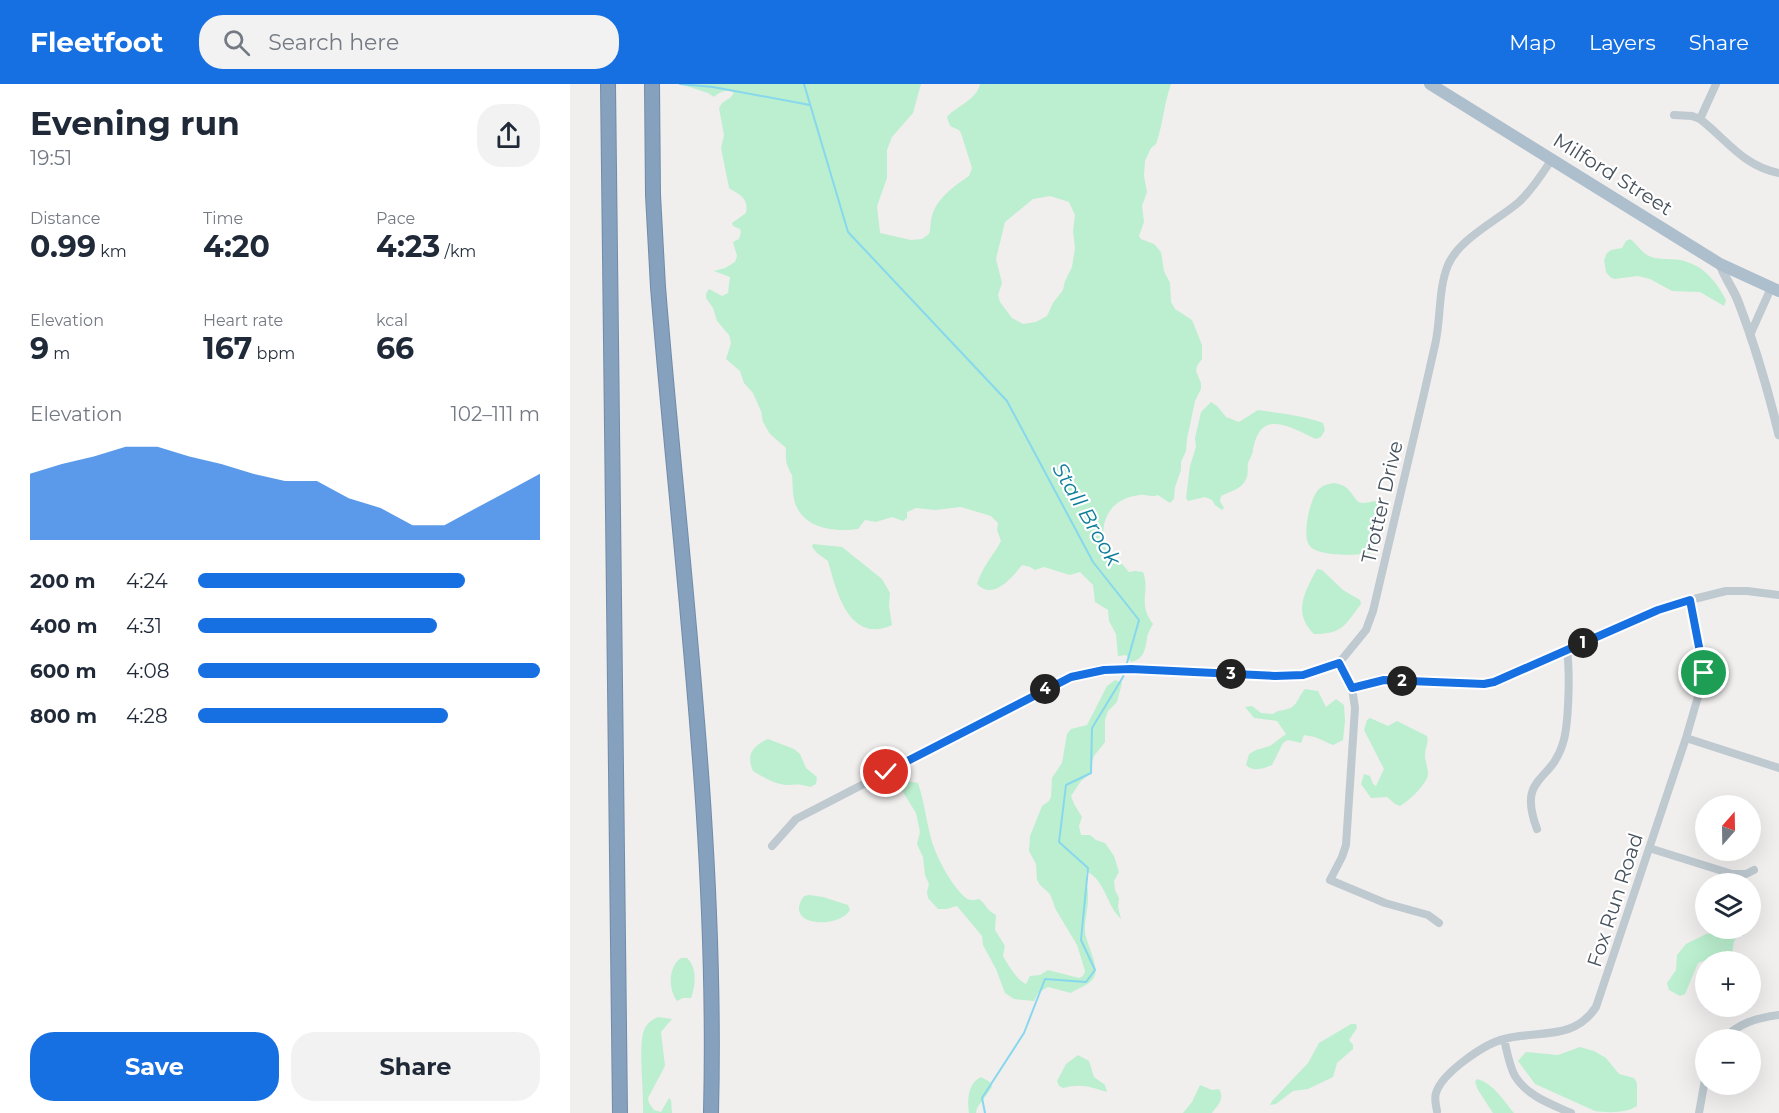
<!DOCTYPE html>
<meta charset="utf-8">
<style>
:root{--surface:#fff;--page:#f2f2f3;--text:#1f2937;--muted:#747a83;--accent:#1770e2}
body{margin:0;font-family:Montserrat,sans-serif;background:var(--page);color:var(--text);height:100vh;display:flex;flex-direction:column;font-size:22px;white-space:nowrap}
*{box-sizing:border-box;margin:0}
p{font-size:20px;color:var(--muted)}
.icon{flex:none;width:33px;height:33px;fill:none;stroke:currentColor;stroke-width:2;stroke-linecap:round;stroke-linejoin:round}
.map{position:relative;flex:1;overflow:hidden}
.panel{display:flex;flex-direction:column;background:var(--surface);width:570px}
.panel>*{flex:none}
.needle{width:39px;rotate:20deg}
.buttons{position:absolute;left:1125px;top:711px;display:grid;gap:12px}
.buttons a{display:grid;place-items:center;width:66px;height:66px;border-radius:50%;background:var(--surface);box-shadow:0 6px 24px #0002;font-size:30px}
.pin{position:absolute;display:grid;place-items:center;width:51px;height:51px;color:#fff;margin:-26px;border:3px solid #fff;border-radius:50%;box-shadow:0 2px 6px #0007}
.km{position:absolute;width:30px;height:30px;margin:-15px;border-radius:50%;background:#222;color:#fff;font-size:16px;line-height:30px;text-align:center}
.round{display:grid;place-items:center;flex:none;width:63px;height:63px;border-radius:24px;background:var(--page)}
.overview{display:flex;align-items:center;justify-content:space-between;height:102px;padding:0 30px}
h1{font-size:33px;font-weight:700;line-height:45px}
.figures{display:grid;grid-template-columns:repeat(3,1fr);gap:9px;height:102px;padding:6px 30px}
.figures div{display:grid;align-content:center}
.figures b{font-size:30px;font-weight:700}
.figures small{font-size:16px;font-weight:400}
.figures p{font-size:16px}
.chart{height:168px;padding:12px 30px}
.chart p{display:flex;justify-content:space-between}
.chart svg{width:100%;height:108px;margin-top:6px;fill:var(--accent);opacity:.7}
.cta{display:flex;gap:12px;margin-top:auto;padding:12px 30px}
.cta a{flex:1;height:69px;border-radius:24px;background:var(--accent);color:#fff;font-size:24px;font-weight:700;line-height:69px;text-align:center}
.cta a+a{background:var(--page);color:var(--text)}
ul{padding:0 30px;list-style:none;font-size:20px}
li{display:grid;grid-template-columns:96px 72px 1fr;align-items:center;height:45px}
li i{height:15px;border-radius:8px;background:var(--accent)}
header{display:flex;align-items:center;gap:36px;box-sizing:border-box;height:84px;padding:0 30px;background:var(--accent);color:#fff}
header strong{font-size:28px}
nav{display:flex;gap:33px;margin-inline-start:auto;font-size:21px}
.search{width:420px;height:54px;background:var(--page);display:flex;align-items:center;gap:15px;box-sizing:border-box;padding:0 21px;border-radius:24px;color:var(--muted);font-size:22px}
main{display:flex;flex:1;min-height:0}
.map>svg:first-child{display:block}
.green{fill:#bbefcf;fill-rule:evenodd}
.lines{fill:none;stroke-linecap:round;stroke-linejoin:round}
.stream{stroke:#88d8ed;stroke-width:2}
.motorway-casing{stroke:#708ca9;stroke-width:16}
.minor{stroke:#bec9d0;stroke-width:8}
.tertiary{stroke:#bec9d0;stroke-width:9}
.primary{stroke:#adbecd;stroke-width:12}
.motorway{stroke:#85a1be;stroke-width:14}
.route-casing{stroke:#fff;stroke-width:12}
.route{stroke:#1770e2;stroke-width:8}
.labels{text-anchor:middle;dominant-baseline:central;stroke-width:4.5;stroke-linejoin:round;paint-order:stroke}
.street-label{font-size:20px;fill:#46515c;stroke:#fff}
.water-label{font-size:21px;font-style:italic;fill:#0c7d9b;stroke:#fff}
</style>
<header>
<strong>Fleetfoot</strong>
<div class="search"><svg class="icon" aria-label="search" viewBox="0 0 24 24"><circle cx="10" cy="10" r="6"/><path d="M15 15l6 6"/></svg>Search here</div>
<nav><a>Map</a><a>Layers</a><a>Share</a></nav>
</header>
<main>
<section class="panel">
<div class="overview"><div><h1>Evening run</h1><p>19:51</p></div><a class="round"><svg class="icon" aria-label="share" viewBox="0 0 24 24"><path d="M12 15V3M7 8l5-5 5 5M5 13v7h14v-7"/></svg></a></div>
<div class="figures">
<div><p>Distance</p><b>0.99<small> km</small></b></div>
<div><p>Time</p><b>4:20</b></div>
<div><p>Pace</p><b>4:23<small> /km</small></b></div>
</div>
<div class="figures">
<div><p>Elevation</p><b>9<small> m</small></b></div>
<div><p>Heart rate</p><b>167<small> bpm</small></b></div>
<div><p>kcal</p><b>66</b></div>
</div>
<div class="chart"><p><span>Elevation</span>102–111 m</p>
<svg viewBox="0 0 160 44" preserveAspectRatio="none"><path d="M0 44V17L10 13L20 10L30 6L40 6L50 10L60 13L70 17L80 20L90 20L100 27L110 31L120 38L130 38L140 31L150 24L160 17V44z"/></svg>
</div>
<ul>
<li><b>200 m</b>4:24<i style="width:78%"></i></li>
<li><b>400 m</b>4:31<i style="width:70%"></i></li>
<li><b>600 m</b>4:08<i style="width:100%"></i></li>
<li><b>800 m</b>4:28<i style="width:73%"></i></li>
</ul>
<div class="cta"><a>Save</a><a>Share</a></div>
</section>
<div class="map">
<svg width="1209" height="1029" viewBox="0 0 1209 1029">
<rect width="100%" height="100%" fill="#f1eeee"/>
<path class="green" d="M110,0h241l-8,29 -21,24 -5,13v28l-10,28 3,27 31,7 11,-1 7,-5c2,-5 1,-9 2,-14 4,-21 22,-33 38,-44l3,-8 -11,-35 -2,-3 -9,-4 -3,-9c9,-11 30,-17 33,-33h191c-7,20 -8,40 -15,60l-5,4 -6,13 -1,15 3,16 -5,14 2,16 -5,14 2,3 13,5 7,8 3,19 6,12 1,19 4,7 17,11 10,25v14l-5,7 -1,5 5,12v6l-6,12 -8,38 -1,12 -5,11v8l-6,17 -1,12 -4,4 -12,-8c-7,3 -11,-1 -18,0 -33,3 -44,32 -32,60l14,9 7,8 6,-1 8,1c6,16 -1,24 3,39 1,4 4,9 7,13 -2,4 -6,10 -6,15 -2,11 -3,20 -16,23l-5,-7 -8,1 -2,-22 -7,-13 -1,-11 -13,-8 -2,-17 -13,-13 -10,3 -26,-8 -9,3 -5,-3 -8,-2c-10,13 -29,36 -45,19 5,-17 16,-28 24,-43l-4,-11 1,-7 -7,-7 -30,-9 -26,3 -19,-2 -9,4v6l-4,3 -11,-4 -16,5 -11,-2 -7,9c-24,3 -54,0 -63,-26 -3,-11 -2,-19 -3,-28 -1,-1 -4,-8 -4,-8 -3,-6 -2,-13 -2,-19l-16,-14 -7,-12 -2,-11 -8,-18 -9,-10 -4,-12 -14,-12 5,-16 -2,-8 -12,-14 -4,-13 -7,-10v-4l3,-5 13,7 6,-3 2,-16 -16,-6 11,-3 10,-6 2,-6 -4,-14 6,-3 2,-7 -1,-3 -7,-3 -1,-3 14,-10c3,-15 -6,-18 -17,-25l-8,-40 3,-13 -5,-27 3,-5 8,-5 4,-5c-6,-5 -15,-1 -20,4l-6,-4zM480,112l19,6 6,13 -2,16 2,17 -3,19 -7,14 -2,9 -10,13 -6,13 -11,6 -13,2 -11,-6 -12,-16 -2,-7 4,-12 -6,-24 9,-37 28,-23z
M1060,155c9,6 11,16 25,19 10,2 23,0 32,4 19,6 30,21 39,38l-2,6 -24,-14 -28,-1 -22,-12 -12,-3 -24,3 -4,-2 -4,-5 -2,-12 3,-7 4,-3 11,-2 4,-7z
M641,318l6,4 9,11 13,5 19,-12c21,3 44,5 65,13l2,7 -4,7 -5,2c-12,-5 -28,-15 -40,-15 -16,-1 -20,13 -23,25 0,5 -3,9 -5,14 -1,6 1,12 -3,18 -4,8 -16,11 -24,15l-1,5 4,7 -2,2 -7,-5 -3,-5 -7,-3 -17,4 -2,-3 4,-32 6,-19 -1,-9 6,-26z
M764,399c5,1 10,2 14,6 11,12 6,17 27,12l5,5 -7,46c-12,4 -57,5 -64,-7 -7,-10 1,-46 9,-55 5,-5 10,-6 16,-7z
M243,460l29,3 40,32 8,14 -1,13 3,19c-43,20 -56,-35 -64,-64l-11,-8 -5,-6z
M747,485l5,1 21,20 17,10 1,4c-16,21 -18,30 -47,30 -22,-21 -9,-43 3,-65z
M545,596l7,3 -5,19 -9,9 -3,9v22c-11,16 -12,9 -14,31l-10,8 -10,15 3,8 8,13 -3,9 2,9h9l6,5 9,3 9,13 5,16 -5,9 1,9 4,8 -1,9 3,12c-15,-14 -15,-38 -35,-48 -1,7 2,15 2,23 1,12 -4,26 -3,38 1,11 15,35 9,45 -5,9 -15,10 -23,16l-23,-6 -10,6 -4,8 -20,-2 -9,-6 -9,-24 -13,-24 -1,-9 -25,-30 -11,3h-8l-10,-11 -1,-6 2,-8 -4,-9 -2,-18 -6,-13 3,-12 -4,-19 -15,-24 1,-6 5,-2 11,2c6,18 8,36 13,55 4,17 21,49 35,60 4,3 9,2 13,1 8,6 7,11 17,16l-1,15 10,16 -2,10c5,9 14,24 23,28l4,-8 10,-1 8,-5 31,8 4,-2 2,-5 -8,-26 -21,-35 -6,-16 -10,-9 -3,-5 -1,-16 -7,-13 1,-15 12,-30 7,-5 2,-4 1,-19 10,-15 5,-29 4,-5 16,-4 20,-39z
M735,605l13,2 8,16 10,-8 8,6 1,16 -2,19 -10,5 -18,-8 -11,-2 -3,8 -13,-3 -5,3 -11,22c-9,4 -19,7 -26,0l3,-11 7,-4 14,-4 16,-12 -9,-13 -23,-3 -9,-11 7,-1 9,7 12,1c6,-5 13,-3 19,-7 6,-4 8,-13 13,-18z
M800,634l18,8 9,-5 30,15c2,7 -2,12 -2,19 0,6 3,13 3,19 0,9 -20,28 -28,32l-5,-2 -8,-7 -16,1 -10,-14 3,-10 6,2 3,8 3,2 8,-17 -20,-39 3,-10z
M198,655l26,10 6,5 6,14 11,9 -1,7 -6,3c-13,-4 -13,-2 -24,-2 -12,-1 -23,-8 -33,-14 -7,-16 -1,-25 15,-32z
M239,811l14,2 25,8 2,5c-12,20 -68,16 -46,-14z
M1160,845h20l-7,7 -4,-1c-9,7 -4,17 -8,26h-12l-4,-4 -17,6 -13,31 -5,2 -11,-6 -2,-7 9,-13 1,-15 9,-11 20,-10 6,-1 10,4 5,-2z
M111,874h6c10,9 9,27 4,40h-8l-6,3c-9,-12 -9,-34 4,-43z
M88,933l14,2 -11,13 4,34 -17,32 1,5 5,7 7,2 8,-14 2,2 1,13h-29c1,-20 -5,-67 1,-83 3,-7 8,-10 14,-13z
M781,940h5l1,4 -8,12 4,5v4l-16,14 -4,14 -25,12 -15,2 -17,13 -6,1 2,-4 36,-38 11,-20z
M1010,963l14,4 12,7 13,16 15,4 3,5v23c-11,7 -28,7 -42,5l-60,-27 -17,-23 8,-9 32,3z
M508,971l11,6 5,16 11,8 2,7c-16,-5 -26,-9 -44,-4l-4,-2 -2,-5 9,-17z
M411,993l9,5 2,5 -15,21 -1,5h-7c-2,-13 -1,-30 12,-36z
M907,995c16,4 27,22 37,34h-21l-15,-23 -3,-8z
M630,1001l12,5 7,-1c6,10 -1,16 -7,24h-29l9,-11z"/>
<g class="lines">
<path class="stream" d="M110,0l33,3 97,18
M234,0l44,148 159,169 86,161 46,58 -16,57 -31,51 -1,45 -25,12 -7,57 29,26 -7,72 14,30 -9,12 -41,-3 -21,54 -42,65 3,15"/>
<g class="motorway-casing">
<path id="motorway" d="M38,0l12,1029
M82,0l1,111 5,92c22,275 60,550 53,826"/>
</g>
<path class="minor" d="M1104,31l18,1 8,3c27,21 43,47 79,54
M1130,35l16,-35
M1180,251l21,-47
M782,604l32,-8 100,4 10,-2 164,-72 32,-10 36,-9h21l32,4
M1116,654l93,30
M967,745c-20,-54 14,-45 26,-86 6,-19 7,-72 4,-92
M202,762l24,-27 275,-142 34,-7 26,-1 144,8 28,-2 36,-12
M1079,764l83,26h14l8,-4
M869,839l-11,-8 -43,-12 -55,-23 12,-23 4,-12 9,-137 -3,-20 -13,-25 27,-33 7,-19c21,-88 42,-177 62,-266 6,-25 3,-56 13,-80 11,-26 50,-45 71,-63 14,-13 23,-28 33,-43
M934,955c3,12 5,26 11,37 12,20 36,28 56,37
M1152,956c17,-17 34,-22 57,-25
M867,1027c-1,-6 -3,-12 -1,-18 6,-20 48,-49 68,-54 34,-9 70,2 92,-32l90,-269 16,-55 2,-10 -2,-19 -12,-54
M1129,1029l7,-39"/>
<path class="tertiary" d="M1150,180c4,13 13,24 18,37 17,44 30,89 41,134"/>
<path class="primary" d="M860,0l290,180 59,27"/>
<use href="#motorway" class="motorway"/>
</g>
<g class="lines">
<g class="route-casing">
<path id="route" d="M316,688l185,-95 33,-7 27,-1 144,7 28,-1 36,-12 13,25 32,-8 100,4 10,-2 164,-72 32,-10 14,73"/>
</g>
<use href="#route" class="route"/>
</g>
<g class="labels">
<g class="street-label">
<text transform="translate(1043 90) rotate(32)">Milford Street</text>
<text transform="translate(812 418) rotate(-77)">Trotter Drive</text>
<text transform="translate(1045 816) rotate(-72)">Fox Run Road</text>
</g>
<g class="water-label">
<text transform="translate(517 430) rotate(60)">Stall Brook</text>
</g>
</g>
</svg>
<div class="buttons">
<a><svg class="needle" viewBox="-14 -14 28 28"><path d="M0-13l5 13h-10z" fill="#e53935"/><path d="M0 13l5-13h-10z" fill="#747a83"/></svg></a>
<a><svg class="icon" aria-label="layers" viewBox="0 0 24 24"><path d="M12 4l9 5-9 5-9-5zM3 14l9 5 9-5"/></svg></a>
<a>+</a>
<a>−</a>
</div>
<div class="pin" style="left:1134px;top:589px;background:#1e9e55"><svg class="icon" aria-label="arrive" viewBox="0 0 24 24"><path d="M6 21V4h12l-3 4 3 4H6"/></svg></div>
<div class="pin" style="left:316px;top:688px;background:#d93025"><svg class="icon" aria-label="check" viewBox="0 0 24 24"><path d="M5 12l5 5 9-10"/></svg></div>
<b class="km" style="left:1013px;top:559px">1</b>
<b class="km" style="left:832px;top:597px">2</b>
<b class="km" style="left:661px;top:590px">3</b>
<b class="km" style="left:475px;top:605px">4</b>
</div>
</main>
